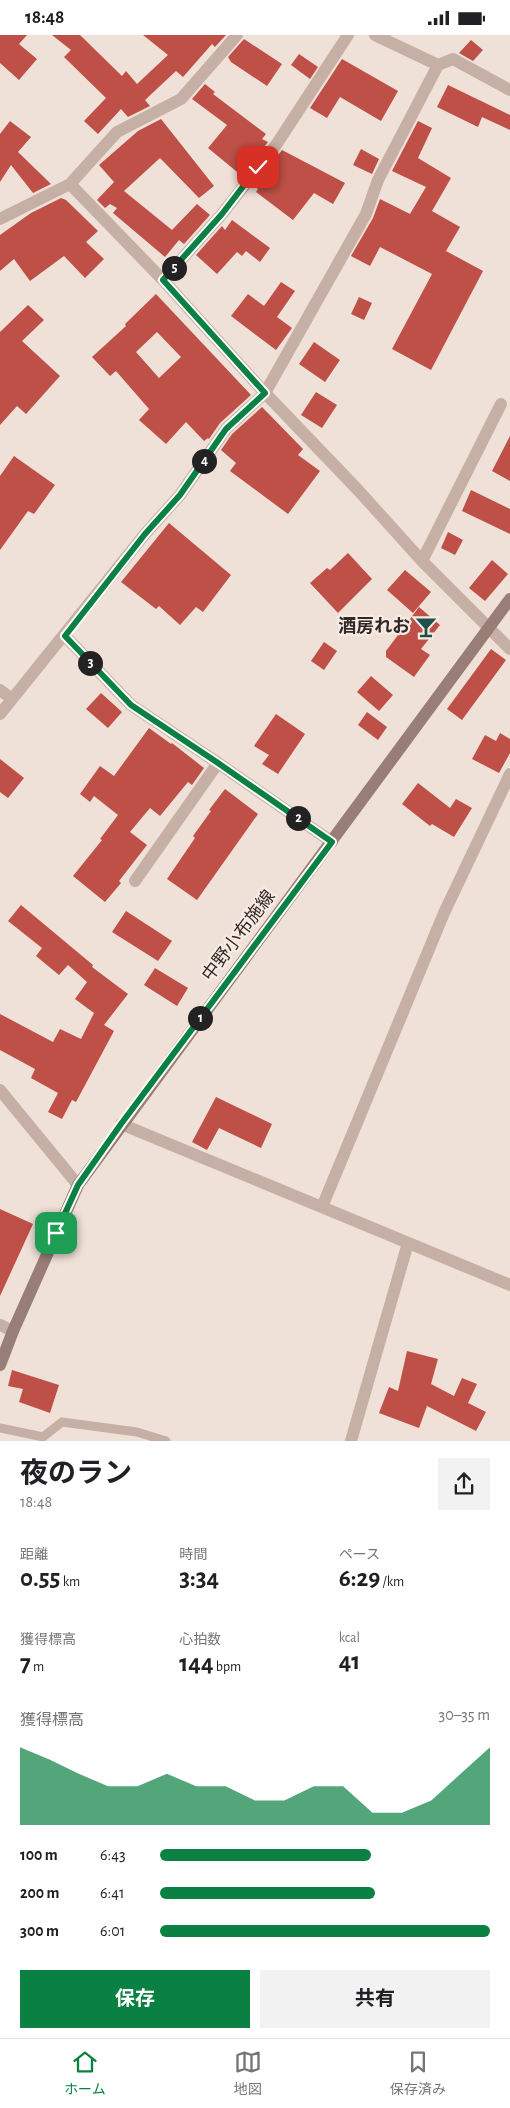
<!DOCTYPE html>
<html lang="ja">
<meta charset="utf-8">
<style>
:root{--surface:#fff;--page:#f2f2f2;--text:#202124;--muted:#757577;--line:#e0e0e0;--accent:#0b8043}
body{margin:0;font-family:"Alegreya Sans","Noto Sans JP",sans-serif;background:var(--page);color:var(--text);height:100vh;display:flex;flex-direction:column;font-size:19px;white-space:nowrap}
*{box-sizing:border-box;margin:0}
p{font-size:16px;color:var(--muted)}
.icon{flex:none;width:28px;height:28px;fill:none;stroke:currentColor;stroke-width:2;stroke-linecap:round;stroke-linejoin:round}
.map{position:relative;height:1406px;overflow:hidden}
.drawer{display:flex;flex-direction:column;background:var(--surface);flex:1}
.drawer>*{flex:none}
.pin{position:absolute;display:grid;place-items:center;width:42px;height:42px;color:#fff;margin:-21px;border-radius:10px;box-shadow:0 2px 8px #0006}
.km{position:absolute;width:25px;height:25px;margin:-12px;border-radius:50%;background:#222;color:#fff;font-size:14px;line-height:25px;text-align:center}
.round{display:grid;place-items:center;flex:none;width:52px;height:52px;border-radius:0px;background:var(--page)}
.overview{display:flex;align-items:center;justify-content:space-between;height:85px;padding:0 20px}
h1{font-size:28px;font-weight:700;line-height:38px}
.stats{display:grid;grid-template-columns:repeat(3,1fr);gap:8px;height:85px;padding:5px 20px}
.stats div{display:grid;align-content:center}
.stats b{font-size:25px;font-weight:700}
.stats small{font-size:14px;font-weight:400}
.stats p{font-size:14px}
.chart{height:140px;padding:10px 20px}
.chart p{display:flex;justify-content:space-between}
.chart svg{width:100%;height:90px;margin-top:5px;fill:var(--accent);opacity:.7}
.button{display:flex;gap:10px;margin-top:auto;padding:10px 20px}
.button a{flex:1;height:58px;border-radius:0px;background:var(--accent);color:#fff;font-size:20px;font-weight:700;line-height:58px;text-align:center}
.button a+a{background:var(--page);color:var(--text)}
ul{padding:0 20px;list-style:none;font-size:16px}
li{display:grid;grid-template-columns:80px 60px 1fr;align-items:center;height:38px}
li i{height:12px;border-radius:6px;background:var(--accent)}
.status{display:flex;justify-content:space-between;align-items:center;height:35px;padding:0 25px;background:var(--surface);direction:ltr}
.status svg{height:14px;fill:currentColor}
.tab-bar{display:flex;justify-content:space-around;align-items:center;height:70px;border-top:1px solid var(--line);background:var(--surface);font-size:14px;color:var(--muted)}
.tab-bar a{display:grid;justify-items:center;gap:2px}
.tab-bar .on{color:var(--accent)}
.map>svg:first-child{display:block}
.building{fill:#be5047;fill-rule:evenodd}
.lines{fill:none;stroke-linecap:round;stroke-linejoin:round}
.lane{stroke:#c6afa5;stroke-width:9}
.street{stroke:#c6afa5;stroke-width:12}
.secondary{stroke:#997d77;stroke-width:12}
.route-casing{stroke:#fff;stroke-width:10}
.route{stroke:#0b8043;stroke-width:6}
.labels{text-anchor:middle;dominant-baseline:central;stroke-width:4.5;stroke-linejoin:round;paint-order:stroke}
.poi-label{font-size:18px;font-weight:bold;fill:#322826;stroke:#f7ebe4;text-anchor:end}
.street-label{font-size:18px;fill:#322826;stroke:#f7ebe4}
</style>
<div class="status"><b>18:48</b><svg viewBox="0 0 49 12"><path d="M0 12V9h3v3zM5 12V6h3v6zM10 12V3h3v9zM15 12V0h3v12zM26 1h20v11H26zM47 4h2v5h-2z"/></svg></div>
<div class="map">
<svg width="510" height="1406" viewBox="0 0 510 1406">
<rect width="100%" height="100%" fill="#efe0d8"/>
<path class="building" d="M0,0h27l-8,9 18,15 -18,21 -19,-17z
M52,0h28l42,41 4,-5 11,13 31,-29 -25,-20h83l-11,12 -3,-3 -29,33 -7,-6 -31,29 5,6 -22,11 -7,-8 -23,25 -14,-13 22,-23 -42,-41 7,-7z
M244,4l38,25 -15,22 -36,-24 -3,-5z
M471,5l12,10 -10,11 -14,-8z
M299,19l19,13 -8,12 -19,-14z
M342,24l56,32 -17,30 -41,-24 -13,21 -17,-10z
M205,49l10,8 -2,2 53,40 -4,5 6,3 -26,34 -34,-28 19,-23 -35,-26z
M448,50l62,30v15l-28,-13 -4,10 -41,-20z
M161,84l53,67 -15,12 -39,-40 -36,33 48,39 25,-26 13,11 -26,29 -5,-4 -14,17 -52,-44 4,-5 -7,-4 -5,4 -8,-8 17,-18 -15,-17 39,-34z
M10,86l21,16 -13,15 33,32 -18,9 -22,-28 -11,17v-48z
M418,86l14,7 -14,30 33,20 -19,33 28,16 -14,24 37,20 -52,99 -39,-21 40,-75 -52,-27 -10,19 -19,-10 22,-38 7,-19 30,15 16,-27 -34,-16z
M361,114l18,10 -7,15 -19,-9z
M282,115l63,33 -12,21 -19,-11 -21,27 -37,-28 2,-3 -4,-3z
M61,163l5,2 32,31 -12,11 18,17 -19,19 -21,-22 -34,25 -16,-22 -14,12v-36l31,-22z
M232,185l38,28 -10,14 -14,-11 -4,5 -5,-4 -20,22 -21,-19 26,-29 3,4z
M281,247l14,9 -18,26 15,11 -16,22 -45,-34 17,-22 16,12z
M156,259l95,101 -31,28 -11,16 -1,-1 -4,3 -18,-19 -20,22 -27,-24 10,-11 -33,-38 -6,5 -18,-19 34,-31 -1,-2zM157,297l24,25 -22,21 -23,-26z
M359,262l13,6 -8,17 -13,-6z
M28,270l16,15 -22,21 38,35 -34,38 -9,-8 -17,19v-93z
M314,307l26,18 -15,22 -26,-18z
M316,357l21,13 -15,23 -21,-13z
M262,372l41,42 -5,6 22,16 -32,43 -58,-43 6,-8 -15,-13 11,-16z
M510,401v45l-18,-10z
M14,421l41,29 -21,29 -6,-3 -28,39v-74z
M471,455l39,19v25l-48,-23z
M169,488l62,52 -28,37 -7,-5 -16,18 -21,-19 -3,3 -35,-27z
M448,497l15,8 -8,15 -14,-7z
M348,518l24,26 -34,34 -28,-30 17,-15 3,2z
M492,525l16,14 -23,27 -16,-13z
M405,535l26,22 -18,21 -26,-23z
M419,572l21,18 -19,24 9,6 -16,22 -28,-20v-6z
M324,607l13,9 -13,19 -13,-9z
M491,614l15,11 -44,60 -15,-11z
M371,641l22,19 -14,16 -22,-19z
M101,658l21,19 -14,16 -22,-19z
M367,677l20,15 -9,13 -20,-15z
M276,679l29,20 -27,40 -16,-10 7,-9 -15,-9z
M149,693l22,16 1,-1 32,25 -12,17 -4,-3 -28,34 -10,-8 -20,24 17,13 -28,36 2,2 -16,19 -32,-26 29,-36 -2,-1 18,-24 -24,-19 -4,6 -10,-8 20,-28 14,10z
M500,698l10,6v14l-11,20 -27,-14 13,-24 11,6z
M0,724l24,19 -16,20 -8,-6z
M418,748l32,25 6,-9 16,9 -18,29 -22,-13 -2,2 -28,-22z
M225,754l33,25 -61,86 -30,-21 28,-41 -2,-2 18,-25 -2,-1z
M21,870l72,60 -1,2 36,27 -24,31 10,6 -38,71 -4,-2 -10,19 -14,-7 10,-19 -27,-15 4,-9 -35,-19v-36l53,28 7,-13 21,10 13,-26 -19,-14 12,-17 -19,-17 -9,10 -23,-19 6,-8 -34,-27z
M126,876l46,30 -14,20 -46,-29z
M155,933l33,20 -11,18 -33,-21z
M216,1062l56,27 -11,24 -42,-20 -12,22 -15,-8z
M0,1174l33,15 -33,72z
M407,1316l31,8 -7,25 23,12 8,-18 15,6 -9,19 18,9 -10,19 -49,-25 -8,22 -40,-15 10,-26 9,4z
M12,1335l47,15 -9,28 -31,-11 4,-13 -15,-3z"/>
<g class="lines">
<path class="lane" d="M0,1393l43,9 19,-15 75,10 29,9"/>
<path class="street" d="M375,0l63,30
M70,149l93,96 102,113 93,97 64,71 88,88
M0,184l70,-35 47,-52 64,-33 56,-64
M163,245l59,-66 54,-69 72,-110
M422,526l79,-157
M65,601l66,69 87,58 114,79
M0,655l12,9
M0,679l145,-180 35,-39 46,-66 39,-36 101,-179 12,-34 60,-115 15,-6 57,31
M135,846l83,-118
M0,1055l78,95
M121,1089l389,161
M322,1172l122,-294 66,-139
M0,1290l13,6
M351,1406l57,-198"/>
<path class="secondary" d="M0,1330l13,-34 65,-146 432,-586"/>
</g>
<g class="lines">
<g class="route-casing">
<path id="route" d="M56,1198l22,-48 43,-61 211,-282 -114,-79 -87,-58 -66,-69 80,-102 35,-39 46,-66 39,-36 -102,-113 59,-66 36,-47"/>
</g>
<use href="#route" class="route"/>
</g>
<defs>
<g id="bar-bare" transform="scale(1.725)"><path d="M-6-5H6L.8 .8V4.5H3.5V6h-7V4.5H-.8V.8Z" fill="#1e514b" stroke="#f7ebe4" stroke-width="2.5" paint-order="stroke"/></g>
</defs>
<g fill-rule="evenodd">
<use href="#bar-bare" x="426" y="592"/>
</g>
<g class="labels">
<g class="poi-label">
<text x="410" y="592">酒房れお</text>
</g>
<g class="street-label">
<text transform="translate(239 901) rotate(-53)">中野小布施線</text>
</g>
</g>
</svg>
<div class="pin" style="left:56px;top:1198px;background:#1e9e55"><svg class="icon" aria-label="arrive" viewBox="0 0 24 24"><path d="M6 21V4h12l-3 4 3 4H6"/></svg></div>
<div class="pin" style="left:258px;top:132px;background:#d93025"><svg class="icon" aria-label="check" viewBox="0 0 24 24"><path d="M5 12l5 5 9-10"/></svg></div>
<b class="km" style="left:200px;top:983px">1</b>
<b class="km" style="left:298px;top:783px">2</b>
<b class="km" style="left:90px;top:628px">3</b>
<b class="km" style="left:204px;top:426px">4</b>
<b class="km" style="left:174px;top:233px">5</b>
</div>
<section class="drawer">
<div class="overview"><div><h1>夜のラン</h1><p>18:48</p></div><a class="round"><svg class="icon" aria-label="share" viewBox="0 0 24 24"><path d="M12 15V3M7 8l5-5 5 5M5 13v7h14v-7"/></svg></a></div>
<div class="stats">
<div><p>距離</p><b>0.55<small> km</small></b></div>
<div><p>時間</p><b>3:34</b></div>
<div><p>ペース</p><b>6:29<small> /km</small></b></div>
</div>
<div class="stats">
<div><p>獲得標高</p><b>7<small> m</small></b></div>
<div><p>心拍数</p><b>144<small> bpm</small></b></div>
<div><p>kcal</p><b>41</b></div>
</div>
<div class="chart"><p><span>獲得標高</span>30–35 m</p>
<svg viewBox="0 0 160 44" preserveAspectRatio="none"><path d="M0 44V6L10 12L20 19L30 25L40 25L50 19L60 25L70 25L80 32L90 32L100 25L110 25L120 38L130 38L140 32L150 19L160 6V44z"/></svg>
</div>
<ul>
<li><b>100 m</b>6:43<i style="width:64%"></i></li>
<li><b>200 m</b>6:41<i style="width:65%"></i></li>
<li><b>300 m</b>6:01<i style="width:100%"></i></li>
</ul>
<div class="button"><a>保存</a><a>共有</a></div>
</section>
<nav class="tab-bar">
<a class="on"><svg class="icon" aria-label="home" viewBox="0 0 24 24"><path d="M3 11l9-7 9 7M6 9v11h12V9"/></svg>ホーム</a>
<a><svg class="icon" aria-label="map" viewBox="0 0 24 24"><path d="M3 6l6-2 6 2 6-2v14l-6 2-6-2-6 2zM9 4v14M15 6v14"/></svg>地図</a>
<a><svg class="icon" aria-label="saved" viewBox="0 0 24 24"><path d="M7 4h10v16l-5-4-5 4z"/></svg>保存済み</a>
</nav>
